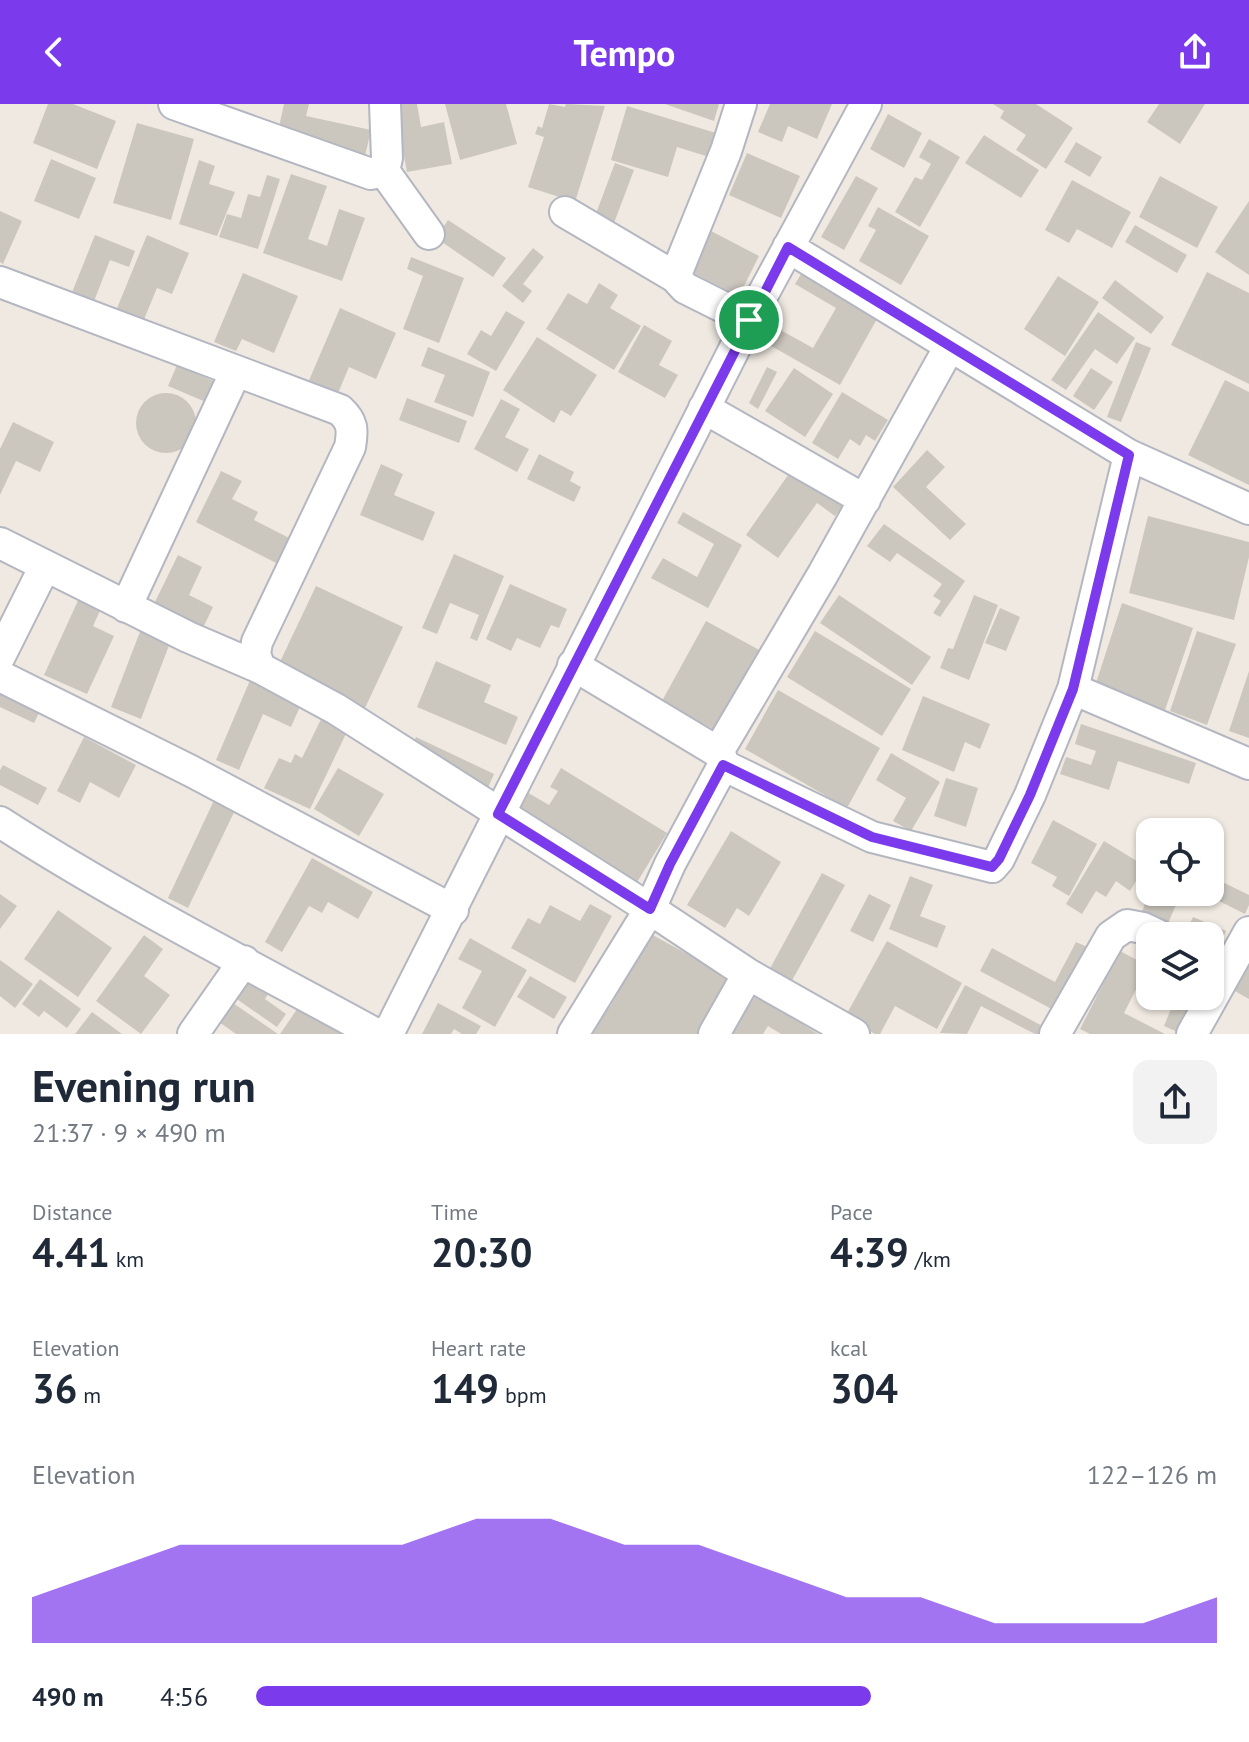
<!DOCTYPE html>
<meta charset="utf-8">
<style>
:root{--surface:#fff;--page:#f2f2f3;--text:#1f2937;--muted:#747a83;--accent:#7c3aed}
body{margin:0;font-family:"PT Sans",sans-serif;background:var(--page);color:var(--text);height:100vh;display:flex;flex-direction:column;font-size:30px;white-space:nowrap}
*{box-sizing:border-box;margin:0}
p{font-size:26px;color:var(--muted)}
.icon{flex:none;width:44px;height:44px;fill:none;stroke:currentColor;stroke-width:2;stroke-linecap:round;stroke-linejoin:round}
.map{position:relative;height:930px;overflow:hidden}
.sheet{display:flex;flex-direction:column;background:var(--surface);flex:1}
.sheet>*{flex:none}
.controls{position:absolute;left:1136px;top:714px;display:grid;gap:16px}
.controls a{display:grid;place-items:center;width:88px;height:88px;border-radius:16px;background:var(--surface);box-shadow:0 2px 6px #0004;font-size:40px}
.pin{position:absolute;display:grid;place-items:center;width:68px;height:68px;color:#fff;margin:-34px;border:4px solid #fff;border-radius:50%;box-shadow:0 2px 8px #0007}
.round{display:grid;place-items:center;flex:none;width:84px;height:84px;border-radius:16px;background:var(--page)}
.head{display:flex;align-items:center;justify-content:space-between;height:136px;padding:0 32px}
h1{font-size:44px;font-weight:700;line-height:60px}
.figures{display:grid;grid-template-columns:repeat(3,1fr);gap:12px;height:136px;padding:8px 32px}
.figures div{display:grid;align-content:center}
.figures b{font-size:40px;font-weight:700}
.figures small{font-size:22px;font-weight:400}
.figures p{font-size:22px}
.chart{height:224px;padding:16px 32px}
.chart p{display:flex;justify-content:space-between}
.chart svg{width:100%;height:144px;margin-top:8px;fill:var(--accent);opacity:.7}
ul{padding:0 32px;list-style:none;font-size:26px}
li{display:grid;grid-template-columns:128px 96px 1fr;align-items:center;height:60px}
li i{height:20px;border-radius:10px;background:var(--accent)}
header{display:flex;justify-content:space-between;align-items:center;height:104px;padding:0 32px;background:var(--accent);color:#fff;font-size:36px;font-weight:700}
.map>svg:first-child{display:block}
.building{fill:#cbc7bf}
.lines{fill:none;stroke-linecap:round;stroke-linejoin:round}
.minor-casing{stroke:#b4b7c1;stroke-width:34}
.minor{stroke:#fff;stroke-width:30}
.route-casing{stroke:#fff;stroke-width:16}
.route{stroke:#7c3aed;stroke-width:10}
</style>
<header><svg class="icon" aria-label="back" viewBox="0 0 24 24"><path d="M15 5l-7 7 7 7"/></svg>Tempo<svg class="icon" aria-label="share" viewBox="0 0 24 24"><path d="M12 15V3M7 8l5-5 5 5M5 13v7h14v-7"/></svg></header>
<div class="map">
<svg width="1249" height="930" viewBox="0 0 1249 930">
<rect width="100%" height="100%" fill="#efe9e1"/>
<path class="building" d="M48,0h25l43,17 -19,48 -64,-26z
M284,0h25l-3,12 65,14 -6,26 -88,-20z
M394,0h23l4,23 23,-5 8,42 -45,8z
M445,0h61l11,40 -57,16z
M549,0l16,3 1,-3 39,2 -30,96 -47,-15 16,-50 -9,-3 3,-8 4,2z
M665,0h54l-5,17z
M770,0h62l-15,35 -29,-13 -6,16 -24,-10z
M993,0h43l37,24 -27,41 -30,-19 10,-15 -26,-17 4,-7z
M1159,0h46l-25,40 -33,-22z
M627,2l89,27 -7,24 -32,-10 -9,30 -57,-17z
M888,10l34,19 -18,35 -34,-19z
M137,19l57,16 -23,81 -58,-17z
M984,31l55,35 -18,28 -56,-35z
M929,35l31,18 -40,70 -25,-15 20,-35 7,3 9,-16 -12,-7z
M1076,38l26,15 -12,20 -26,-15z
M747,49l53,23 -19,42 -52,-23z
M51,55l45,19 -17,41 -45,-18z
M199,56l16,6 -6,18 26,8 -18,44 -38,-12z
M615,59l19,7 -23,61 -19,-7z
M291,70l36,12 -19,53 19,7 12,-37 26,9 -23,63 -79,-28z
M267,71l13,4 -22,70 -39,-12 8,-23 14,4 7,-24 12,3z
M856,72l22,12 -34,62 -23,-13z
M1160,72l58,31 -21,41 -58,-31z
M1072,76l59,32 -19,36 -35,-19 -8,14 -24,-13z
M1249,97v74l-34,-23z
M878,103l51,29 -28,49 -42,-24 17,-31 -8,-4z
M0,107l22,10 -19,43 -3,-2z
M448,116l58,38 -13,19 -57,-39z
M1135,121l52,30 -10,18 -52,-31z
M711,127l48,25 -20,40 -48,-24z
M95,131l40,16 -6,16 -19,-7 -19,49 -22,-9z
M147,131l42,18 -17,41 -15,-6 -17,41 -27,-11z
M533,144l11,9 -21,27 9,7 -9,12 -21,-17z
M411,153l53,21 -25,65 -36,-14 20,-53 -16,-7z
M806,162l76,44 -42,75 -74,-42 9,-16 38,21 23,-40 -41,-24z
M1207,168l42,21v91l-78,-39z
M243,169l55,23 -24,57 -32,-14 -6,12 -22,-9z
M1058,172l41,26 -34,54 -41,-27z
M1115,176l49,37 -13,17 -49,-36z
M599,179l19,12 -8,13 31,18 -27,44 -68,-41 22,-36 19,11z
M340,204l56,25 -20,46 -27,-12 -13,31 -29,-13z
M506,207l19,11 -29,49 -29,-17 14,-24 10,6z
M1098,208l37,26 -18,26 -22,-15 -29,41 -15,-10z
M644,221l28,16 -13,24 19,10 -13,23 -47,-26z
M537,233l60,38 -26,41 -10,-6 -7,13 -51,-33z
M1136,238l15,6 -30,74 -14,-5z
M428,243l62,25 -17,45 -39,-15 11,-27 -24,-9z
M177,261l45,20 -9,20 -45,-19z
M767,263l10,5 -19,37 -9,-6z
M794,264l39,26 -28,43 -40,-26z
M1091,264l22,14 -19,28 -21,-14z
M1225,276l24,12v93l-61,-30z
M842,288l46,28 -13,21 -9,-6 -6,11 -10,-7 -12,20 -26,-16z
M136 319a30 30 0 1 1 60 0a30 30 0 1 1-60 0Z
M407,294l60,23 -8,22 -60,-23z
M501,295l19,10 -15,28 24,12 -12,23 -43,-23z
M13,318l41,20 -14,30 -24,-11 -16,34v-46z
M927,346l18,17 -19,20 40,37 -16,16 -57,-53z
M539,350l35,18 -4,9 11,6 -7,15 -47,-23z
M381,360l22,10 -9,21 41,17 -12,29 -63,-26z
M793,364l51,36 -9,12 -18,-13 -39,55 -32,-23z
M221,367l21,10 -10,18 26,13 -4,8 41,21 -13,25 -86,-44z
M683,408l59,33 -34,63 -57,-30 12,-20 34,19 17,-33 -37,-21z
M1148,412l101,26v15l-15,63 -105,-27z
M884,420l81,57 -25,36 -7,-4 8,-12 -8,-5 9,-12 -45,-31 -7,9 -23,-16z
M454,450l50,22 -27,65 -7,-3 9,-23 -29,-12 -13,31 -15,-6z
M178,451l24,12 -13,28 24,12 -13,27 -49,-24z
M510,480l57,25 -8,19 -8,-3 -11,23 -23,-10 -6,13 -25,-12z
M316,482l87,41 -38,81 -87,-42z
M81,490l22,10 -10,22 21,10 -27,58 -43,-19z
M839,491l92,62 -19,28 -92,-62z
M974,491l24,10 -29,75 -29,-12 8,-20 5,1z
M1122,499l71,25 -28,82 -70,-24z
M1000,504l20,9 -14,34 -21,-8z
M706,517l57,31 -44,80 -57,-31z
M143,520l30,11 -32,84 -30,-12z
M815,527l96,58 -29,47 -95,-59z
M1197,527l39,13 -29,81 -37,-14z
M436,557l55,24 -7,17 34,15 -12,28 -89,-38z
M254,567l52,22 -15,34 -28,-13 -24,56 -23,-10z
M1249,567v67l-20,-7z
M0,585l41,20 -7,14 -34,-16z
M778,586l102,58 -33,60 -102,-59z
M923,592l67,28 -10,25 -15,-7 -11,30 -52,-22z
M327,603l26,12 -43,90 -46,-21 15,-30 12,5 4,-9 7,4z
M1081,620l115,39 -7,21 -71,-23 -9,29 -49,-16 6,-17 25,8 5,-14 -21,-7z
M84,633l52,28 -17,33 -29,-16 -10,21 -23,-12z
M416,633l78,37 -8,18 -78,-38z
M891,649l49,29 -29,49 -18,-10 13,-23 -30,-18z
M3,661l44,23 -9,17 -38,-20v-15z
M338,664l46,26 -25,42 -45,-27z
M561,664l106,65 -34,56 -122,-75 14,-23 24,14 9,-14 -8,-4z
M946,674l32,10 -12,39 -32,-11z
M217,690l21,10 -50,104 -20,-10z
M1053,716l44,24 -28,52 -17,-10 5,-9 -26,-14z
M731,727l50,31 -32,54 -12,-8 -12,20 -38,-23z
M1104,737l41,25 -15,25 -14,-10 -10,16 -10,-6 -14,23 -16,-10z
M312,754l61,34 -15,27 -30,-17 -6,11 -13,-7 -27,46 -17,-10z
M822,769l23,12 -56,101 -22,-12z
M910,772l23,9 -13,31 26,10 -9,22 -48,-19z
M1212,773l37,18v10l-4,9 -44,-22h9z
M0,790l17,12 -17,23z
M869,790l22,11 -18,37 -23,-11z
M1149,790l27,11 -11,25 -26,-11z
M590,800l22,12 -37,67 -64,-35 17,-30 12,6 10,-19 30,16z
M58,806l54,38 -34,49 -54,-38z
M1193,813l33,14 -9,20 -7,-4v-11h-26z
M649,829l82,45 -30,56h-122l18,-34 13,7z
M144,831l19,14 -19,27 26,19 -29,39 -45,-33z
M470,834l57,32 -32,57 -33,-19 20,-37 -24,-12z
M887,837l75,42 -25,46 -42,-23 -15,28h-5l-30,-17z
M1076,838l18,8 -33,64 -81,-43 12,-23 63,34z
M1120,847l28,15 -24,47 41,21h-75l-10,-5z
M1249,855v40l-16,-9z
M0,856l33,24 -18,24 -15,-12z
M251,864l23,16 -9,15 21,15 -9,13 -46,-32z
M530,872l37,21 -13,22 -37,-22z
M40,875l41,30 -14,19 -23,-17 -5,6 -17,-13z
M965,881l85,45 -3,4h-12l-54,-28 -14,28 -27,-1z
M756,891l62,39h-37l-13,-8 -5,8h-32z
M304,895l42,35h-66z
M1175,895l19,9 -12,26 -18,-8z
M233,899l45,31h-42l-17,-12z
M438,899l43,23 -5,8h-14l-8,-5 -3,5h-29z
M92,908l30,22h-47z"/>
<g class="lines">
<g class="minor-casing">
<path id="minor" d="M174,0l197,70 13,-3 3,-13 -2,-54
M741,0l-15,47 -51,126 10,11 64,32
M384,67l45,63
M565,108l110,65
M788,143l341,208 120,54
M0,178l340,128c13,12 13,20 10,37l-93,195 -2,12 5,14 76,41 314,200 -77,125
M704,304l161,92
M0,439l188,94 72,31
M126,503l110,-236
M0,552l45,-90
M573,561l145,87c7,9 5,14 0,23l-48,89 -20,45 98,65 106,60
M0,572l191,95 262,139
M1073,585l176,75
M718,648l105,-178 127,-228
M723,661l149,72 120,30 7,-8 31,-64 43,-106 56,-234
M0,718c121,78 250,143 376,212
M193,930l51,-73
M388,930l361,-714 117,-216
M714,930l34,-60
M1055,930l56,-98 16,-11 16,3 17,8
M1192,930l57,-102"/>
</g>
<use href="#minor" class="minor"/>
</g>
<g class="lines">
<g class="route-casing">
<path id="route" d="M788,143l341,208 -56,234 -43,106 -31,64 -7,8 -120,-30 -149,-72 -53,99 -20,45 -152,-95z"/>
</g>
<use href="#route" class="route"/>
</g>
</svg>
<div class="controls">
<a><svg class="icon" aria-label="locate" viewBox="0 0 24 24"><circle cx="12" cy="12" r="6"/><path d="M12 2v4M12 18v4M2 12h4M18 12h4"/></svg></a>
<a><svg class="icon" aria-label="layers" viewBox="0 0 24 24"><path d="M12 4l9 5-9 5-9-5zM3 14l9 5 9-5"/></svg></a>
</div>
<div class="pin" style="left:749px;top:216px;background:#1e9e55"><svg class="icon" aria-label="arrive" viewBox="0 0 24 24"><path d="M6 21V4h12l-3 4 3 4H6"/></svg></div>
</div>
<section class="sheet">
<div class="head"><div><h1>Evening run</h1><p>21:37 · 9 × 490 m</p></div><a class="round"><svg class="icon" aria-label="share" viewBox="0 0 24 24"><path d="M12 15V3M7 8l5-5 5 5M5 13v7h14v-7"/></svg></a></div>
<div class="figures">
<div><p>Distance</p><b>4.41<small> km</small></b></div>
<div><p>Time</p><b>20:30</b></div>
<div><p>Pace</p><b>4:39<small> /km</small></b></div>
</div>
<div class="figures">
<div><p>Elevation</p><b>36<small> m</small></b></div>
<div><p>Heart rate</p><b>149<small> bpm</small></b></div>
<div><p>kcal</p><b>304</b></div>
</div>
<div class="chart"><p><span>Elevation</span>122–126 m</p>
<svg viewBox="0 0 160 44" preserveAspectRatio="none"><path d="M0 44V30L10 22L20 14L30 14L40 14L50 14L60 6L70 6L80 14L90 14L100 22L110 30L120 30L130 38L140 38L150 38L160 30V44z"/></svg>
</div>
<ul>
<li><b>490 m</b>4:56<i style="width:64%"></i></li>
</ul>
</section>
